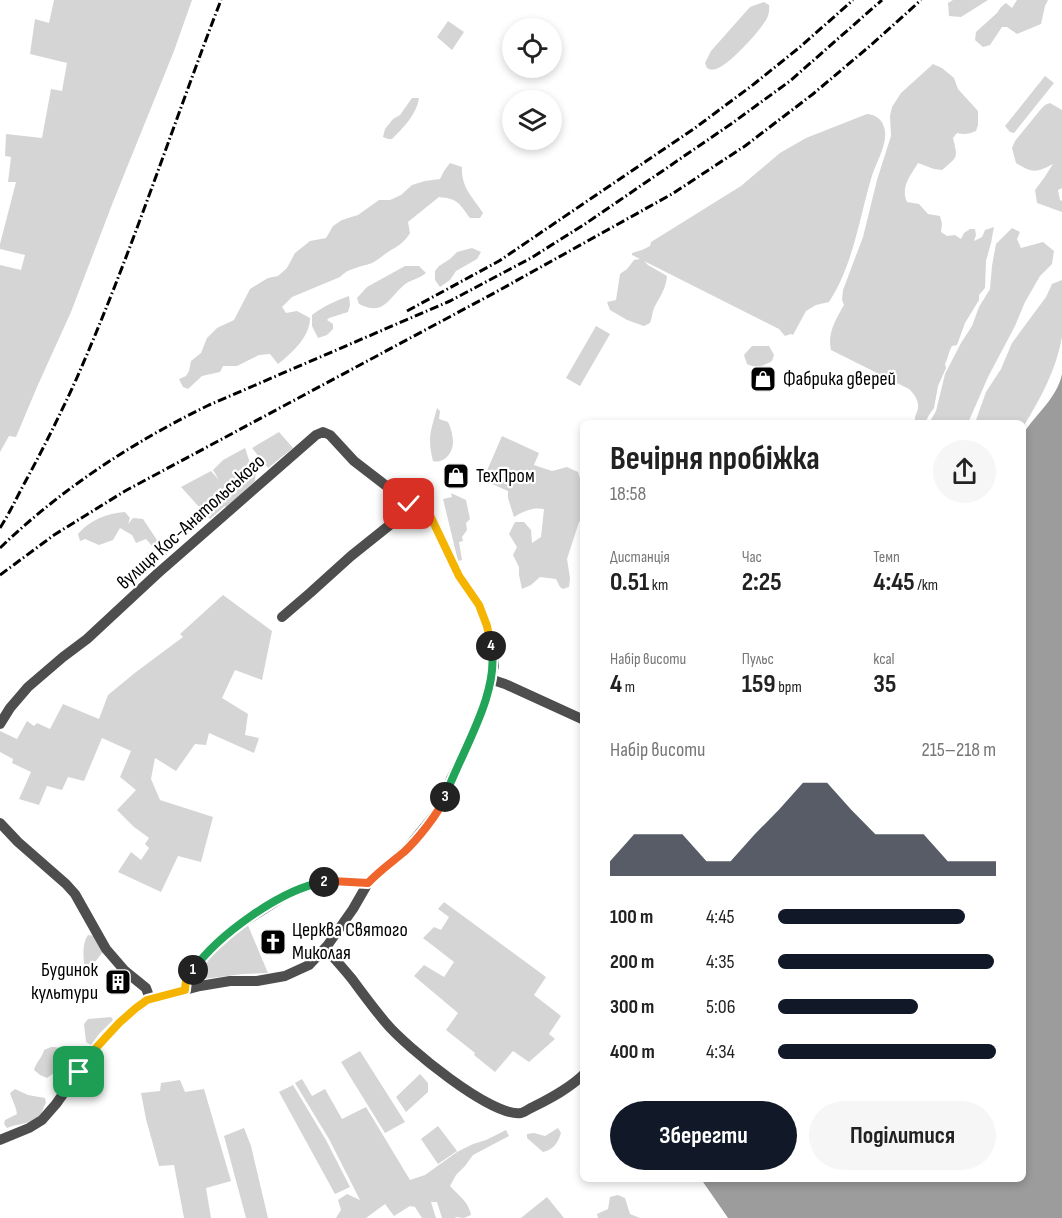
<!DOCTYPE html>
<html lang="uk">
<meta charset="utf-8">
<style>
:root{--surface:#fff;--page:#f6f6f6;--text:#222;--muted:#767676;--accent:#111827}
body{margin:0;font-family:"Sofia Sans Condensed",sans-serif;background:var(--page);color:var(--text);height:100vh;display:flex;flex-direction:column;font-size:22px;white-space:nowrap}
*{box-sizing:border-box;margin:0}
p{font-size:20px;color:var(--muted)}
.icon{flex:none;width:33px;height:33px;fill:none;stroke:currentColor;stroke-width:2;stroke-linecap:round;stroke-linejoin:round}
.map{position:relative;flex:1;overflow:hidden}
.drawer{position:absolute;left:580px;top:420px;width:446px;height:762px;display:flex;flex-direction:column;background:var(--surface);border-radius:9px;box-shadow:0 3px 9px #0003}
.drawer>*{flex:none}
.buttons{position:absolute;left:502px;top:18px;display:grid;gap:12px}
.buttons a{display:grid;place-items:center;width:60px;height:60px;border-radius:50%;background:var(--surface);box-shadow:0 3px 9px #0003;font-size:30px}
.pin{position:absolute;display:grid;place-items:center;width:51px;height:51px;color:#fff;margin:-26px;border-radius:12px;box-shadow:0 3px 9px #0006}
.km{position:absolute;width:30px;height:30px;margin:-15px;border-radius:50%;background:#222;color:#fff;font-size:16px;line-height:30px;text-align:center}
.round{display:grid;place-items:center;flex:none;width:63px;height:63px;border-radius:32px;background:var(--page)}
.head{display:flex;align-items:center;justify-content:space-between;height:102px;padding:0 30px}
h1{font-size:33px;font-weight:700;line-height:45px}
.stats{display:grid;grid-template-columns:repeat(3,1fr);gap:9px;height:102px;padding:6px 30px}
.stats div{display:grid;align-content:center}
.stats b{font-size:26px;font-weight:700}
.stats small{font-size:16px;font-weight:400}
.stats p{font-size:16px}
.chart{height:168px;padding:12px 30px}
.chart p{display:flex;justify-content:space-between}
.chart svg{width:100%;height:108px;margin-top:6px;fill:var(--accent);opacity:.7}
.action{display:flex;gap:12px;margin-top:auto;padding:12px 30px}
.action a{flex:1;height:69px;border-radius:36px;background:var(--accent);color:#fff;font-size:24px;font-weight:700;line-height:69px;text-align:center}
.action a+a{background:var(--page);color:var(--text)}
ul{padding:0 30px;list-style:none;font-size:20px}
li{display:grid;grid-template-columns:96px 72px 1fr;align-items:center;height:45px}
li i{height:15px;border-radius:8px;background:var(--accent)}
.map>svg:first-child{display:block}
.green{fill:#d5d5d5}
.water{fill:#9c9c9c}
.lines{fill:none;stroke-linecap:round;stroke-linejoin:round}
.minor{stroke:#4e4e4e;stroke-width:10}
.rail{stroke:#000;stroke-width:3;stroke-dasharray:9 3 1.5 3;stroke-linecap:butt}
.split-1-casing{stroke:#fff;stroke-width:12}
.split-2-casing{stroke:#fff;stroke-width:12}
.split-3-casing{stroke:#fff;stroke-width:12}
.split-4-casing{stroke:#fff;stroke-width:12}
.split-5-casing{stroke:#fff;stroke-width:12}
.split-1{stroke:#f5b400;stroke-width:8}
.split-2{stroke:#22a559;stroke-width:8}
.split-3{stroke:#f0652b;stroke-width:8}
.split-4{stroke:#22a559;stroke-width:8}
.split-5{stroke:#f5b400;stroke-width:8}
.labels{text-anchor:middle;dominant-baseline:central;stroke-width:4.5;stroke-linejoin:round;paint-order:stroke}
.poi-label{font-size:20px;fill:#000;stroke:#fff;text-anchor:start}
.street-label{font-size:20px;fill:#000;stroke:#fff}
</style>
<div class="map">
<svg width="1062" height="1218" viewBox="0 0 1062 1218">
<rect width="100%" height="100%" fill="#fff"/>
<path class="green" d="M54,0h138l-18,51 -61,151 -42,110 -34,75 -21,50 -7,-1 -9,16v-187l21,5 4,-15 -25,-6v-5l16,-62h-8l3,-25 -6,-1 1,-22 36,4 9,-49 11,2 5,-28 -37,-9 5,-35 14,4z
M953,0h35l-27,17 -12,-1 -1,-13z
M1017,0h31l-3,6 -4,18 -24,10 -10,-7h-5l-12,18 -7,2 -8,-7 1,-8 21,-19 4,-6 5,-4 6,5z
M764,2l5,3c1,7 -1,13 -5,18 -7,11 -36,43 -48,46 -5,1 -5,1 -9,-1l-2,-5 6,-12 39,-44z
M448,21l16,11 -12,18 -15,-13z
M933,64l9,4 12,10 4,11 20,22v14l-2,6c-7,3 -12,4 -19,2l-4,5c5,21 5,18 -11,32l-8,-1 -16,-6c-7,12 -18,24 -11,39l12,2 9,10 12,2 2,8 -1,8 6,4 8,-1 6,4 3,-6 6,-4h5l1,6 -2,6 8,-4 3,-7 9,-3 -3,16 -5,18 -1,27 -6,7v5l-14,23 -8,22 -5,1c-4,7 -3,10 -7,18l1,4 -8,18 -4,22 -5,7 -4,8h-10c-1,-7 2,-9 3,-15 1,-8 -4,-14 -9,-19l-78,-39c-4,-17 5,-31 13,-45l-2,-5 1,-10 20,-53 14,-57 14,-44 -1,-20 2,-9 9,-14z
M1045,76l9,7 -40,50 -4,-1 -5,-6z
M412,98h7c-2,16 -16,30 -27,41h-4l-5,-2 2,-8 8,-10 7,-4z
M1050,103l12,7v78l-4,2 2,10 2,1v11l-25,-9 -2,-13 9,-12 9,-14c-17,9 -21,9 -37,-1l-4,-15 3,-7 26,-32 4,-4z
M867,114c10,1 16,6 18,17 2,15 -10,33 -14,48 -12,41 -18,86 -42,123l-13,3 -10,6 -13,24 -2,-1 -6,2 -6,-7 -135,-68 4,4 19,11c-1,13 -8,22 -13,32 -2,5 -2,10 -4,15l-6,3 -17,-6 -17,-10 -3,-8 9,-2 4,-26 7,-5 7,-9 6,-1 -8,-4v-2l10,-3 8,-4 1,-4 90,-56 39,-33 26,-15z
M450,163l12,4c-1,21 11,30 21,46l-3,5h-10c-12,-16 -12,-19 -31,-21l-31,25 2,11c-6,10 -12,13 -22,19 -6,4 -10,8 -16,11 -11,4 -24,5 -32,14l-48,20 -10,10 4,6 11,-2 13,7c0,19 -18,35 -32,46l-8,-10 -11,1 -22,11h-14l-3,6 -18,4 -14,13 -5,-2 -4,-8 7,-3 3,-5 2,-10 10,-8 6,-15 10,-10 17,-8 16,-31 18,-11 10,-2 9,-8 8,-15 15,-12 16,-3 7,-12 9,-6 16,-5 21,-15h11l11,-5 11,-10 13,-4 15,-2 4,-8z
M1012,228l8,4 -3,7 4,9 22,-6 11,9 -2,13 -12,12 -15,26 -10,24 -27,51 -20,46h-39l7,-12 9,-37 16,-31 11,-17 7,-19 11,-18 2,-23 4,-22z
M472,248l9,4 -4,7 -21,12 -6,9 -10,7 -5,-7v-9l4,-5 11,-7 7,-7z
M405,266h14l7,7c-7,6 -16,7 -22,12 -17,15 -20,31 -45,19l-2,-6 10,-11z
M1062,280c0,19 0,39 0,57 -6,33 -21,61 -39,90v-4h-50l3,-3 10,-28 15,-23 11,-26 34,-46 6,-13z
M349,296l1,9 -2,7 -19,6 -2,2 6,4v5l-6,6 -9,3 -6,-12v-11c10,-8 25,-15 37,-19z
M596,326l14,8 -30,52 -14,-8z
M752,346h17l5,9 -2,6c-9,5 -15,8 -25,3l-3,-9z
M437,408l3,3 -1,8 9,3c3,6 5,14 5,20 0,11 -9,22 -20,19 -6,-24 -2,-30 4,-53z
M279,432l14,16 -25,20 -16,-20z
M502,436l37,17 -5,12 18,6 15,-4 11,5 5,16v29l-4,5 -12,37 3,19 -1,9 -6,2 -3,-2 -4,-8 -16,-2 -9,8 -9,4 -3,-14v-8l-6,-12 4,-8 -8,-13 6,-12h9l7,8 1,13 9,-6 3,-28c-12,-2 -20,2 -30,8l-6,-19v-7l-25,-11z
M245,448l5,15 6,6 -1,12 -28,28 -2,-3 -15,13 -29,-32 30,-16 8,9 -6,-10 10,-10z
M451,493l15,7 4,19 -4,4 1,7 -5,7 1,4 -4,1 3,18 -4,1 -15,-62 9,-2z
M125,512l5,6 -2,6 5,-6 10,1 24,36h-7l-14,-16 -10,4 -4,-8 -12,-7 -7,12 -14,5 -14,-6 -5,2 -2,-7c12,-14 29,-21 47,-22z
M223,595l49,36 -10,49 -27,-10 -13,28 26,16 -3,21 14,3 -5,15 -45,-20 -3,12 -11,-1 -19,27 -21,-13 -4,21 9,21 53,17 -12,45 -23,-6 -17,36 -43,-20 13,-20 10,8 8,-12 -4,-4 4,-6 -15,-11 -17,-17 19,-20 -16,-13 11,-26 -29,-13 -18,43 -16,-4 -6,13 -15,-4 -8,19 -20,-6 12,-27 -19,-9 1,-4 -13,-7v-21l17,8 10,-18 7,5 3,-3 13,6 13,-25 36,15 9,-24 28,-23 47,-35 -3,-3z
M444,902l102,75 -12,18 27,21 -12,18 6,5 -26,23 -16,-11 -18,21 -21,-17 1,-2 -29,-23 12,-17 -44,-37 10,-11 20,12 10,-15 -31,-24 11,-11 7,3 8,-13 -11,-8z
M247,923l21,50 -25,1 -39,5 -4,-1 -4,-6 10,-14z
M88,935l8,1 6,17 -11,14 -6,1c-2,-9 -3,-25 3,-33z
M111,1017l2,3 -14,14 -8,11 -5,-3 -2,-18 4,-5z
M51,1047c13,0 21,6 33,0l3,3 -1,5 -13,18 -12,3 -7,-3 -7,5 -7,-3 -6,-5c2,-8 8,-12 10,-20z
M360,1051l45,71 -20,11 -44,-71z
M420,1074l8,9v9l-22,20 -10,-15z
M302,1079l10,17 13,-7 17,30 24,-12 44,73 15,-5 32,-23 16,-8 13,-4 20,-10 3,6 -36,19 -8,11 -9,9 -6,11c8,9 19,16 21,29l-7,3 -8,-1 -1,1h-13l-5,-16h-6l5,16h-14l-7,-11 -5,-1 -16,10 -9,-12 -19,14h-30l5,-8 -3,-10 9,-6 13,6 -31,-61 -34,-56z
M180,1080l5,12 19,-3 27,92 -25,7 5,30h-27l-10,-53 -15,1 -13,-47 -5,-26 19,-2 1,-8z
M293,1085l33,55 24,47 -15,7 -56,-102z
M15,1089l13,6 17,3 1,5c-3,4 -3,9 -7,13 -8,9 -22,7 -32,12l-3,-4 1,-4 12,-6c-1,-8 -5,-14 -7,-21z
M438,1126l19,25 -19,13 -17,-25z
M244,1128l7,18 17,72h-22l-22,-82z
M558,1128l3,5c-3,10 -8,17 -18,19l-16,-14v-4l7,-1 11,3z
M618,1195l7,3 5,16 10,4h-42l-1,-4 11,-5 2,-12z
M547,1197l17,21h-43z"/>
<path class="water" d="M1062,374v844h-334l-27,-39h322v-745c13,-20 34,-36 39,-60z"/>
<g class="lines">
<path class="minor" d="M490,679l15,5 79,36
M0,724l10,-16 18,-21 35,-30 24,-18 70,-65 159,-139 7,-3 7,3 24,26 61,47
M0,823l18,19 48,42 9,10 31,55 19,22 21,17 4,11
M325,948c9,10 18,20 27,31 11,15 22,30 34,44 19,23 106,95 135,90 4,-1 9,-5 12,-6 18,-9 37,-19 51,-33
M185,990l1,-10 11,-16 14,-16 26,-22 54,-34 21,-8 20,-3 36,2
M0,1140l29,-12 13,-8 14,-16 39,-55 24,-26 28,-23 53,-14 30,-5h27l28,-5 24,-11 18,-19 26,-37 15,-26 13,-13 25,-20 35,-43 10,-28 19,-39 15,-39 9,-35 -2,-16 -5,-24 -8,-21 -20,-29 -33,-69 -11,1 -9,4 -55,44 -41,37 -28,24"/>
<path class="rail" d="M407,311l92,-50 196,-133 59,-44 46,-37 53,-47
M0,528c9,-14 16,-29 24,-44 18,-33 35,-67 51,-102 55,-124 97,-255 146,-382
M0,548c61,-59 133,-106 209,-143l241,-104 81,-43 54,-34 146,-100 59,-43 92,-81
M0,575l54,-40 71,-44 371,-199 176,-98 73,-48 68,-52 58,-49 50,-45"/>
</g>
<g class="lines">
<g class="split-1-casing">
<path id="split-1" d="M79,1072l16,-23 24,-26 17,-15 11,-8 38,-10 1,-10 7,-10"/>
</g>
<g class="split-2-casing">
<path id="split-2" d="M193,970c25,-35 88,-81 131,-88"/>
</g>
<g class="split-3-casing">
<path id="split-3" d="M324,882l8,-1 36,2c11,-12 24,-21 36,-31 13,-12 35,-39 41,-55"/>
</g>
<g class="split-4-casing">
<path id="split-4" d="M445,797c15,-43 56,-105 46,-151"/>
</g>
<g class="split-5-casing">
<path id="split-5" d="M409,504l6,4 11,-1 33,69 20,29 8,21 4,20"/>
</g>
<use href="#split-1" class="split-1"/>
<use href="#split-2" class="split-2"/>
<use href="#split-3" class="split-3"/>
<use href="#split-4" class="split-4"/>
<use href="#split-5" class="split-5"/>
</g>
<defs>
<g id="shop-square" transform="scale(1.35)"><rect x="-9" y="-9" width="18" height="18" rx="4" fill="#000" stroke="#fff"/><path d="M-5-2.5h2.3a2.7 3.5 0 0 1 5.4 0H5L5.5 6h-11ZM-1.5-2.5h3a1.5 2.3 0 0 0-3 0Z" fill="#fff"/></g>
<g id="church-square" transform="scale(1.35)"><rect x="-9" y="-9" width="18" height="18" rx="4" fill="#000" stroke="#fff"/><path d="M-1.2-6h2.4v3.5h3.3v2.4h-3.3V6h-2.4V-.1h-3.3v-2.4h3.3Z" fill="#fff"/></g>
<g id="building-square" transform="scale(1.35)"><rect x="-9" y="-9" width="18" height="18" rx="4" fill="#000" stroke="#fff"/><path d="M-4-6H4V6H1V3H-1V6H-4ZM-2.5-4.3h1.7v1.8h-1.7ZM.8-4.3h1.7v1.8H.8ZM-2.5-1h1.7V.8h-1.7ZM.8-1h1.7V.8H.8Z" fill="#fff"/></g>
</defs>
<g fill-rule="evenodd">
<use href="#shop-square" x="763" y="379"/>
<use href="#shop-square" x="456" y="476"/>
<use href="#church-square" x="273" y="942"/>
<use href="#building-square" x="118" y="982"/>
</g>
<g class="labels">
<g class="poi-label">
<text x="783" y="379">Фабрика дверей</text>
<text x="476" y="476">ТехПром</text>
<text x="292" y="930">Церква Святого<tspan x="292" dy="23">Миколая</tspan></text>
<text x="98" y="970" text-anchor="end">Будинок<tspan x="98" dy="23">культури</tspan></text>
</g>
<g class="street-label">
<text transform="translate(191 522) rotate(-42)">вулиця Кос-Анатольського</text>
</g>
</g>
</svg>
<div class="buttons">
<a><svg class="icon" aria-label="locate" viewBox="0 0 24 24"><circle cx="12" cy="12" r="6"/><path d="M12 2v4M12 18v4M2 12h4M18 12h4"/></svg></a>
<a><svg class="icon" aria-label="layers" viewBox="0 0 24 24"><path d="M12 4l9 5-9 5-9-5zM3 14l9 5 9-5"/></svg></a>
</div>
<div class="pin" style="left:79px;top:1072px;background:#1e9e55"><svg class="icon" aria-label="arrive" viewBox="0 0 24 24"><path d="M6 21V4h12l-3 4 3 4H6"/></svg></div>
<div class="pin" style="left:409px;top:504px;background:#d93025"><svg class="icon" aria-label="check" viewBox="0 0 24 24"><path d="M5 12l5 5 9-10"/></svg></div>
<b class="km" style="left:193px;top:970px">1</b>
<b class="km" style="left:324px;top:882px">2</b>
<b class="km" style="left:445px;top:797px">3</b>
<b class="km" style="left:491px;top:646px">4</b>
<section class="drawer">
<div class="head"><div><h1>Вечірня пробіжка</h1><p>18:58</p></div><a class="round"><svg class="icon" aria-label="share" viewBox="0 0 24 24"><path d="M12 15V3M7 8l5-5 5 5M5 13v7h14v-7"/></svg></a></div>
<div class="stats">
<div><p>Дистанція</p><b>0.51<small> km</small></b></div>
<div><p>Час</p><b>2:25</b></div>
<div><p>Темп</p><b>4:45<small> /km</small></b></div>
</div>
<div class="stats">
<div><p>Набір висоти</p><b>4<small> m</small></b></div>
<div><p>Пульс</p><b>159<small> bpm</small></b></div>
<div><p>kcal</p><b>35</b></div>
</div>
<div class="chart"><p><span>Набір висоти</span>215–218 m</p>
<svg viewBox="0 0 160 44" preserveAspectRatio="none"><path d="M0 44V38L10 27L20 27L30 27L40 38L50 38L60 27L70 17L80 6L90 6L100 17L110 27L120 27L130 27L140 38L150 38L160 38V44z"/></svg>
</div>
<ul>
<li><b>100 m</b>4:45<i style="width:86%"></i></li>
<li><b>200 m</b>4:35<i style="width:99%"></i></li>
<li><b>300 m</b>5:06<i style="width:64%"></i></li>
<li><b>400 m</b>4:34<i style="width:100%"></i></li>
</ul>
<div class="action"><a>Зберегти</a><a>Поділитися</a></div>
</section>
</div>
